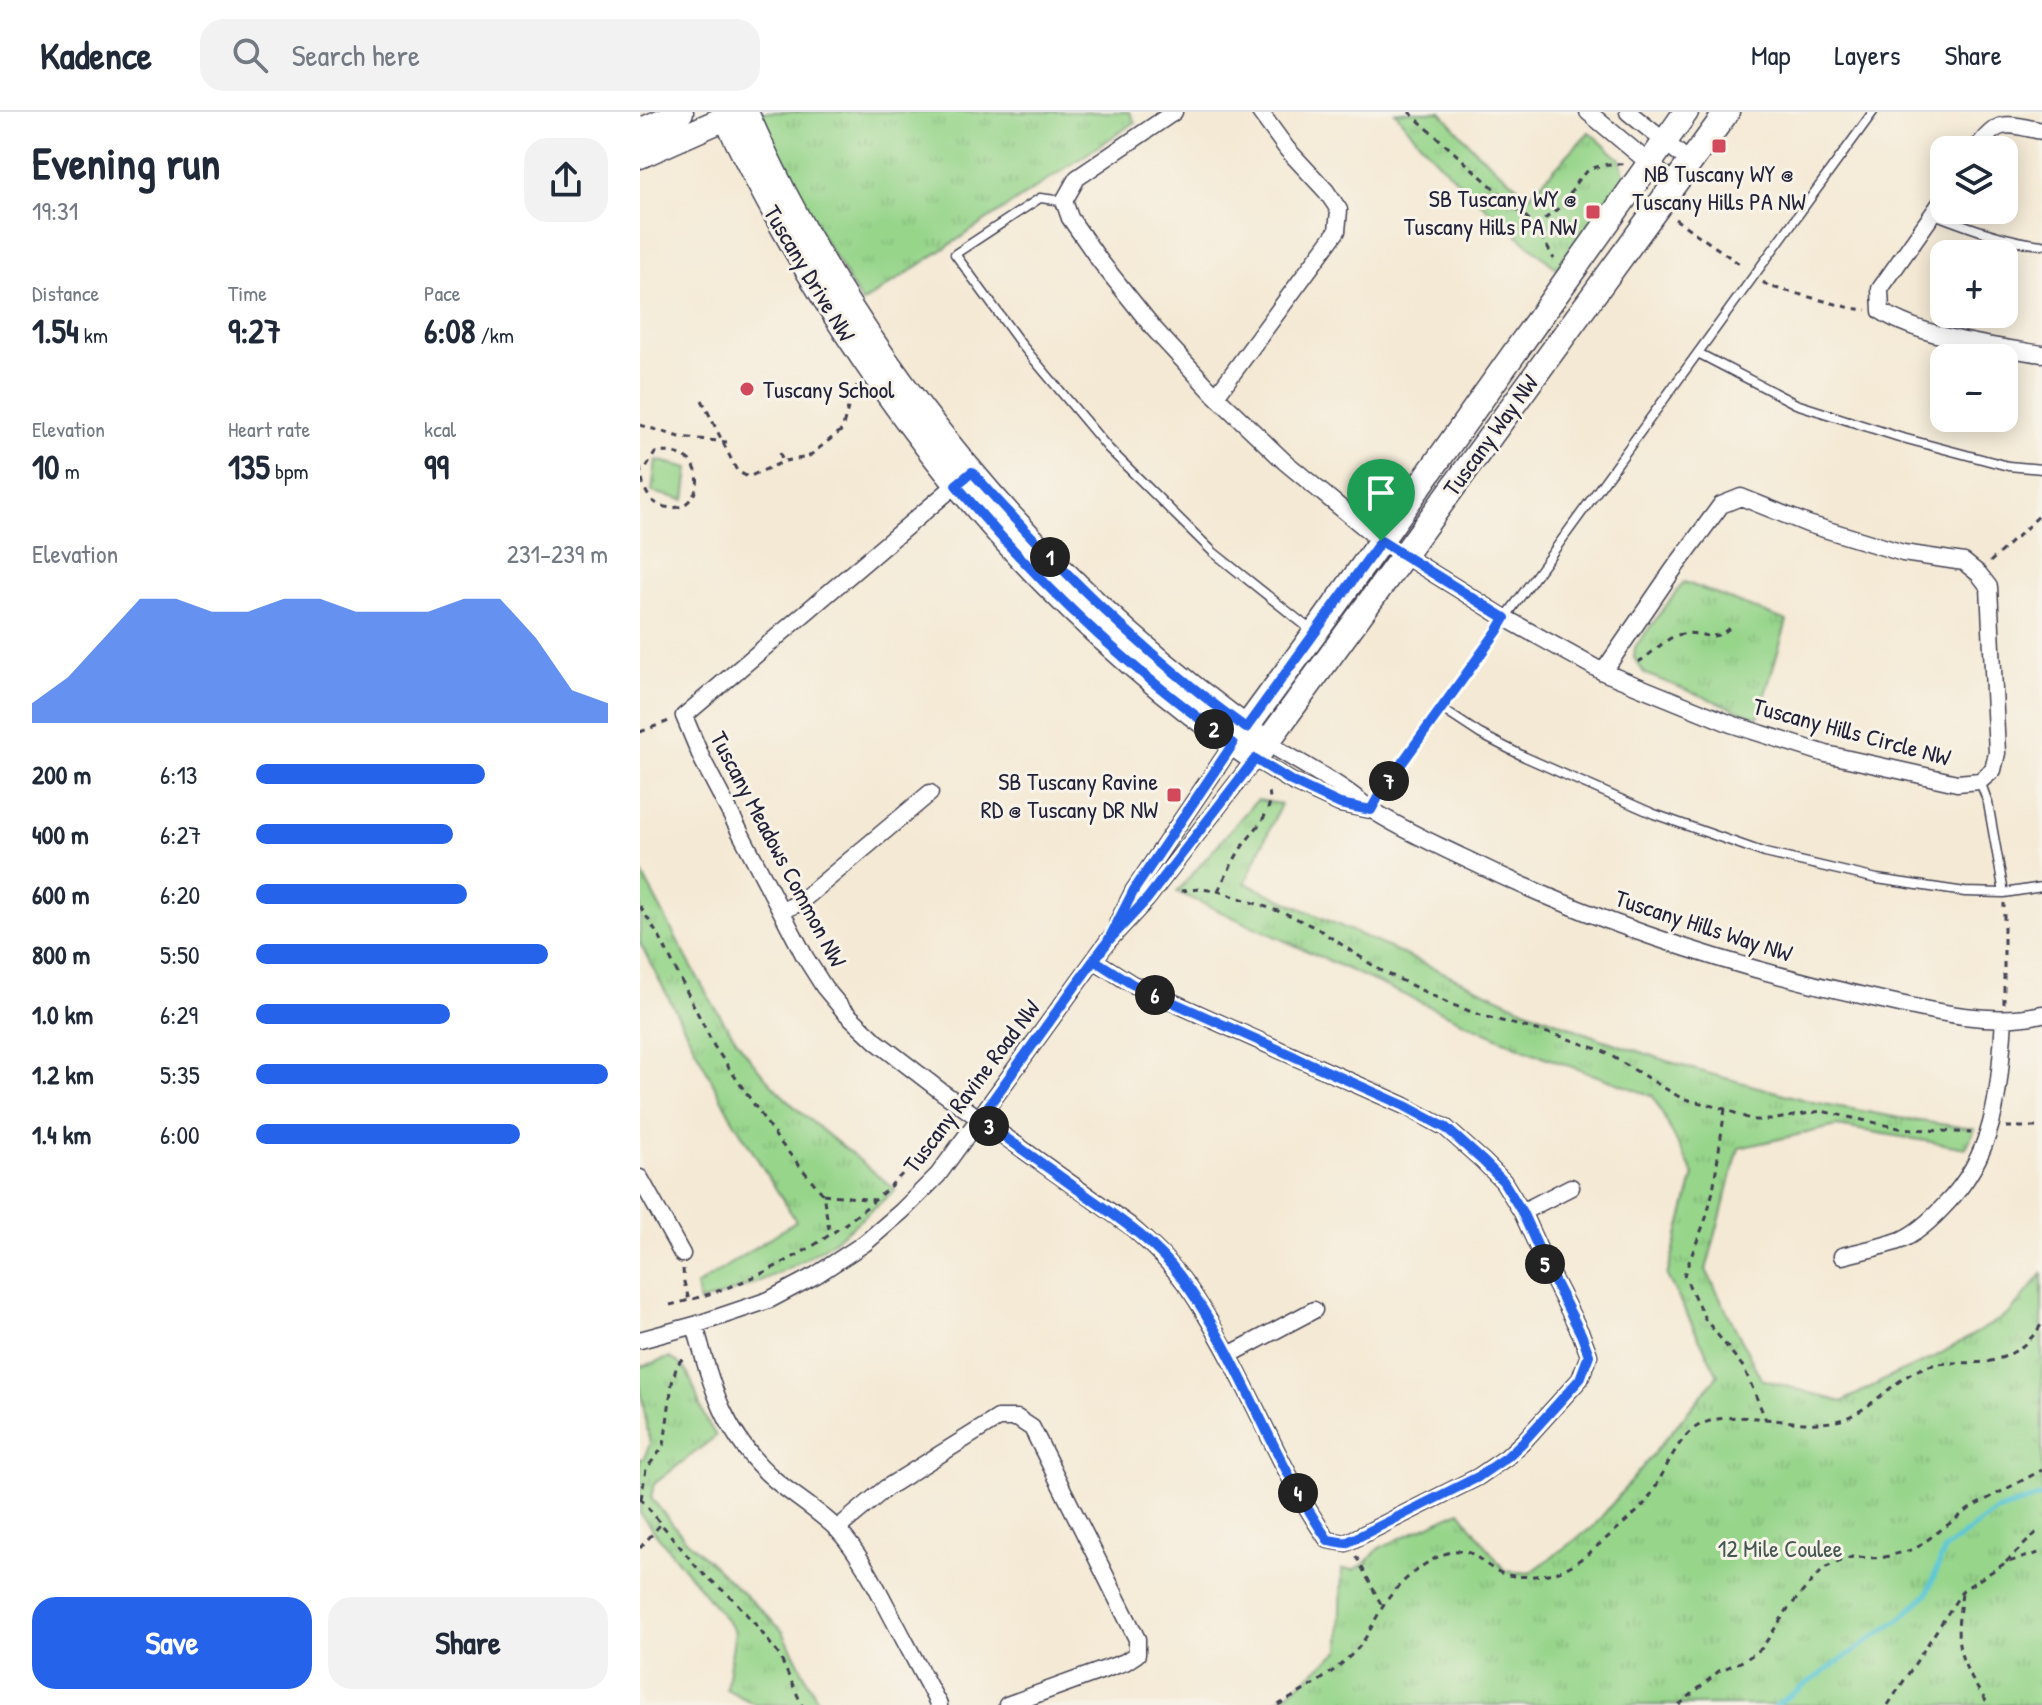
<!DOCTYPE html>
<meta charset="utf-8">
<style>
:root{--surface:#fff;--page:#f2f2f3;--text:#1f2937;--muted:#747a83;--line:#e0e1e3;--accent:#2563eb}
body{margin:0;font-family:"Patrick Hand",sans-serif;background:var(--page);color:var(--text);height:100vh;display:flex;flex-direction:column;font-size:30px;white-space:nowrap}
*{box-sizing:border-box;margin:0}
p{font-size:26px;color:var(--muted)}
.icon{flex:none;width:44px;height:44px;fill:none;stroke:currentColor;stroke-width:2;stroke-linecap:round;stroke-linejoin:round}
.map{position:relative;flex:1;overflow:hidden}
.details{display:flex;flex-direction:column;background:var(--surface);width:640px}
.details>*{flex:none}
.controls{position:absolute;left:1290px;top:24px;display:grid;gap:16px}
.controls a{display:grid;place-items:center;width:88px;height:88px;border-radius:16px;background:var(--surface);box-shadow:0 4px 20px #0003;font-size:40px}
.pin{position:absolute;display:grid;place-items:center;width:68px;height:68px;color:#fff;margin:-82px -34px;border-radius:50% 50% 50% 0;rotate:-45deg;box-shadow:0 0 8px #0007}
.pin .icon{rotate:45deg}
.km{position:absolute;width:40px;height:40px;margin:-20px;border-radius:50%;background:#222;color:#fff;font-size:22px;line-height:40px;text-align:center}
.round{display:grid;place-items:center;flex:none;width:84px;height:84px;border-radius:24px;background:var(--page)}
.head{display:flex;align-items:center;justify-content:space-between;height:136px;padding:0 32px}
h1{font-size:44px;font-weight:700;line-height:60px}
.figures{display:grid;grid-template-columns:repeat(3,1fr);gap:12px;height:136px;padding:8px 32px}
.figures div{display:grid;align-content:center}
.figures b{font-size:34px;font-weight:700}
.figures small{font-size:22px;font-weight:400}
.figures p{font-size:22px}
.chart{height:224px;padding:16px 32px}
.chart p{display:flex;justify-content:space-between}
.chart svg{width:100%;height:144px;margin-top:8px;fill:var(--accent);opacity:.7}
.cta{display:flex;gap:16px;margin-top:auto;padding:16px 32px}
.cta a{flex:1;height:92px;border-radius:24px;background:var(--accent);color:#fff;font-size:32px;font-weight:700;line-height:92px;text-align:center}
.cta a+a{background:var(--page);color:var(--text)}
ul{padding:0 32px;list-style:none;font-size:26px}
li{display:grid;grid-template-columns:128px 96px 1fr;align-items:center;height:60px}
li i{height:20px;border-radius:10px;background:var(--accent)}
header{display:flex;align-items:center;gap:48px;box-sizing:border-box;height:112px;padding:0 40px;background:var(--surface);border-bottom:2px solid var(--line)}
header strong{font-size:38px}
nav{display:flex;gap:44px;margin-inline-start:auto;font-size:28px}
.search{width:560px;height:72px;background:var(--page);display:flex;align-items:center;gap:20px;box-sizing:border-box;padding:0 28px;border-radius:24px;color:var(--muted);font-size:30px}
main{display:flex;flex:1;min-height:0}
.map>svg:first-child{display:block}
.park{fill:url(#park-tufts);stroke:#5c7c63;stroke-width:2}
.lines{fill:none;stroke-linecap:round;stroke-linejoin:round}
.stream{stroke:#5cc7d7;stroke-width:5}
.lane-casing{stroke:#424052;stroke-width:11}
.street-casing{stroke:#424052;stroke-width:19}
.secondary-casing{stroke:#424052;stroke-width:27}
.path{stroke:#424052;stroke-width:3;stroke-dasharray:6 6;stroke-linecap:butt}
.lane{stroke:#fff;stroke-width:8}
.street{stroke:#fff;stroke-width:16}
.secondary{stroke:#fff;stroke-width:24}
.route-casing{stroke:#fff;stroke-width:16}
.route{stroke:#2563eb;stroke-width:10}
.poi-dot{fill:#d1495b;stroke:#f7f3e8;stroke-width:3}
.labels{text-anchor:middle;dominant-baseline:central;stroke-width:6;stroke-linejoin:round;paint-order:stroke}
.poi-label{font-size:24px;fill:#22223b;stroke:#f7f3e8;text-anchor:end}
.street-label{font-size:24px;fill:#22223b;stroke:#f7f3e8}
.park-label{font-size:24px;fill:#455853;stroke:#f7f3e8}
</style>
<header>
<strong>Kadence</strong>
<div class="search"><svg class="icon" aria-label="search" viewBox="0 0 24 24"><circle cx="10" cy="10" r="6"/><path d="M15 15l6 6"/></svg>Search here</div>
<nav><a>Map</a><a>Layers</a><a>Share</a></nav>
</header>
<main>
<section class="details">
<div class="head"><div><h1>Evening run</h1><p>19:31</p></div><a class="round"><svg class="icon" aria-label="share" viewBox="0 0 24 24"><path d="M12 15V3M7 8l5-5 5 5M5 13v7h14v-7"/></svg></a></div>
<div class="figures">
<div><p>Distance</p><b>1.54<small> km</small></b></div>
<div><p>Time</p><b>9:27</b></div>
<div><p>Pace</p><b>6:08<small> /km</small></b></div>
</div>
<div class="figures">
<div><p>Elevation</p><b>10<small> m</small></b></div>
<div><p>Heart rate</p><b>135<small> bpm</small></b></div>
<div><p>kcal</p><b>99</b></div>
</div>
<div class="chart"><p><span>Elevation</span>231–239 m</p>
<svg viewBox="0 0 160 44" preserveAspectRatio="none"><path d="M0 44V38L10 30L20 18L30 6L40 6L50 10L60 10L70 6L80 6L90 10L100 10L110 10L120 6L130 6L140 18L150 34L160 38V44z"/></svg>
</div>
<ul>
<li><b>200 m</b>6:13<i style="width:65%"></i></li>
<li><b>400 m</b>6:27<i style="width:56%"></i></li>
<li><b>600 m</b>6:20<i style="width:60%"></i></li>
<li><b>800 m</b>5:50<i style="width:83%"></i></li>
<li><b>1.0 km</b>6:29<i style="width:55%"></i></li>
<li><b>1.2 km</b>5:35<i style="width:100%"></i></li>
<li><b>1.4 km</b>6:00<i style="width:75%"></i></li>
</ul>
<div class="cta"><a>Save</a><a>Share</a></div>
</section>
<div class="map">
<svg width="1402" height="1593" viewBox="0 0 1402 1593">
<defs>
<pattern id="park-tufts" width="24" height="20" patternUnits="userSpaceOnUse" patternTransform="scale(2)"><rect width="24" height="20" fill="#97d58b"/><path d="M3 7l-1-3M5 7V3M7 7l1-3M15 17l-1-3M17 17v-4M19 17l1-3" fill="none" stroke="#82b779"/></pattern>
</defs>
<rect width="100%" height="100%" fill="#f7f3e8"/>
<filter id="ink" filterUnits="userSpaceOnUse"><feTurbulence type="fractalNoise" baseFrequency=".0125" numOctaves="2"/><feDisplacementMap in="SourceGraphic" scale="16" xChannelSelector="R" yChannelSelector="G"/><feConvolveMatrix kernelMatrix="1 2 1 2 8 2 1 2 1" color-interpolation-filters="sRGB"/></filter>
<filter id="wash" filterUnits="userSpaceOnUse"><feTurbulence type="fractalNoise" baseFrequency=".006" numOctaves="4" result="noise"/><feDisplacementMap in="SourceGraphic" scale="32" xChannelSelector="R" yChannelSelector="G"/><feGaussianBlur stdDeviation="1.8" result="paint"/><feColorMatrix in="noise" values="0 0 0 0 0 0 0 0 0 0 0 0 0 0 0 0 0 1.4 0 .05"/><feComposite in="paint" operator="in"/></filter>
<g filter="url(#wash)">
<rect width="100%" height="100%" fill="#f4e9d4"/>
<path class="park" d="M118,0h371l6,10 -273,181 -50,-84z
M755,0h46l36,40 52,44 60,-64 31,27 5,20 -69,89c-57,-48 -115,-97 -161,-156z
M16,348l33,8 -4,32 -33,-8z
M1044,470l103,39 -29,97 -113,-44 -11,-16 1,-11z
M618,688l23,4 -36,79 284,128 72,28 88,29 124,34 93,17 69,10 -9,19 -129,-22 -98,22 -33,122 55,109 81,23 54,-28 35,-15 78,-45 33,-40v431h-774l19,-11 53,-44 2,-81 11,1 6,-3 8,-5 12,-14 81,-37 45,60 25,2 64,-47 124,-151 -51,-99 27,-101 -41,-79 -125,-45 -351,-159 75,-87z
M0,758c39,71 73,147 126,208 38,43 87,74 129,112 -28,24 -56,50 -88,68 -34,20 -70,33 -108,45l-3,-17 100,-65 -66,-106 -90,-172z
M29,1246c23,8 25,35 34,55 3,8 8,15 13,23l-62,48 -3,14 33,40 98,92 38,75h-64l-30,-16 9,-58 -95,-117v-55l4,-1 6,-14 -10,-58v-19z"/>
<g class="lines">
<path class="stream" d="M1136,1593l124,-86 27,-25 18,-45 51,-38 46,-15"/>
</g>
</g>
<g filter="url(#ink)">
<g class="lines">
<g class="lane-casing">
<path id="lane" d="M424,89l-24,-3 -85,56 66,90 87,104 105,104 98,78
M1294,102c34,13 71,27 108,31
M1058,241l98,51 103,33 109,29 34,3
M802,597l38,25 45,23 129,57 111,39 112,26 88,13 39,1 38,-6
M1340,669l8,22 16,90
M731,697l10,-17 61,-83 63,-91 368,-506"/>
</g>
<g class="street-casing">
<path id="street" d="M534,0l-97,66 -13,23 6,17 30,43 55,69 61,66 69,66 96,79 124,77 98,54 128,52 95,30 131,29 23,-2 13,-11 4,-17 -8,-166 -10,-13 -15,-12 -61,-9 -95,-29 -67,-27 -20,8 -48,65 -70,102
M948,0l86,72
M988,0l62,50
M1336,38c22,-33 31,-26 66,-19
M1304,86l-64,91 1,22c42,27 112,35 161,43
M576,284l121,-165 2,-21 -13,-19 -39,-42 -27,-37
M325,365l-281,239 18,43 103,198 19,30 20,24 33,31 65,50 187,133c17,15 34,30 48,48 15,17 26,37 37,56 41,69 68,146 114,211l18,3 132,-66 29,-20 16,-15 57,-63 9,-24 -8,-21 -34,-67 -25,-55 -19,-31 -20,-20 -37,-33 -41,-22 -273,-122 -38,-24
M626,630c27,17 56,32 82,50 9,6 16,13 24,18 29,19 61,33 92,48 128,63 265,109 405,139 53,12 119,30 173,17
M141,799l18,-8 131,-110
M478,810l16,-32 99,-146
M0,1066l42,76
M882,1100l49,-25
M1202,1144c19,-5 40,-9 59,-16 16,-7 31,-21 43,-34 53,-53 55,-116 60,-187
M55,1213c16,61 30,112 80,155 20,17 44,31 63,50 22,24 37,54 52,83 16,30 32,61 49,92
M0,1228l55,-15 74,-25 47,-25 49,-32 37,-32 36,-36 170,-234 39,-42 108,-140 36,22 49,23 31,6
M589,1243l85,-45
M197,1417l49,-41 112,-70h19l15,10 105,211v15l-12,8 -118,43"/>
</g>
<g class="secondary-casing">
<path id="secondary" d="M83,0c124,258 293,483 532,647l472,-647
M106,0c107,247 299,476 520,630
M0,19l41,-19
M0,44l99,-44
M596,629l79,-108 371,-521"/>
</g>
<path class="path" d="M769,0l126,113c13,-8 25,-16 34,-29 3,-5 5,-11 9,-16 10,-14 29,-17 45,-16
M1035,107l69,48
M895,113l19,34
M1123,170l5,4 83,22 16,2
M62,288l35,71 11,6 37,-16 23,-4 34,-27 8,-30 8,-16
M0,313l40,12 47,5
M140,341l3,9
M0,355c3,17 5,35 25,40 40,9 50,-63 -10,-54l-9,15 -5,1
M1350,450l52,-49
M998,550c15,-8 27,-25 44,-28 22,-4 27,11 49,-7
M0,620l29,-11
M541,779l18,-2 19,2 69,23 31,15 62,41 70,34 36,13 77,20 40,14 78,47 44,11 27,11h19l50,-9 78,17 72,5
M578,779c7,-14 14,-28 22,-41 10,-17 35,-37 29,-58
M0,794l21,34 53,106 65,95 44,53 7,41
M1364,892v-101
M1085,997l-12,82 -7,27 -22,57 21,44 39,49 22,52
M1366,1015h36
M183,1082l51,6
M43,1157l1,13 5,18
M30,1193c110,-26 211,-91 277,-185
M0,1386l59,72 35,30 22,25 23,30 23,50
M1,1387l5,-30 18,-23 8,-63 5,-18 6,-7
M0,1436l20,-23
M716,1444l26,50
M1366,1450l30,-29 6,-2
M1322,1482c-5,35 -8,53 10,85 6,10 10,18 18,26
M638,1593c28,-15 57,-32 79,-56 11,-12 16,-27 25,-41 12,-21 36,-42 58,-52 32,-15 35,5 59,16 20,9 58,4 76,-9 17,-11 31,-25 47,-38 7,-7 16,-13 22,-21 20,-23 30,-70 60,-81 38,-15 86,5 127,-1 35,-5 57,-38 87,-52 21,-10 44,-6 66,-8 25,-3 46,-18 58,-39
M1039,1593l40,-34 26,-11 17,-12 25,-38 25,-29 14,-14 26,-10 29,1 34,-9 57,-42 70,-37
M1248,1593l75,-115 42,-27 37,-11"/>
<use href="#lane" class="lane"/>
<use href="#street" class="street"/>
<use href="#secondary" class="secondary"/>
</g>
</g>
<g class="lines" filter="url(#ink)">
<g class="route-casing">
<path id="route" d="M741,429l-135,187c-103,-74 -190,-162 -274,-256l-16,13c53,63 109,122 171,175 34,30 70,57 106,84l-99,146 -26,51 -14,19 -115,159c35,24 69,49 104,74 34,24 71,48 97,83 61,81 90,181 148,264l18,3 132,-66 29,-20 16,-15 57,-63 9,-24 -8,-21 -34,-67 -25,-55 -19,-31 -20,-20 -37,-33 -41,-22 -273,-122 -38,-24 13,-17 1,-2 39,-42 108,-140 36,22 49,23 31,6 10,-18 117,-162 7,-12 -124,-77"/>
</g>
<use href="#route" class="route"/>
</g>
<g class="poi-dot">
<rect x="1071" y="26" width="16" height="16" rx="4"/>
<rect x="945" y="92" width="16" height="16" rx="4"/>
<circle cx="107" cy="277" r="8"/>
<rect x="526" y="675" width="16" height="16" rx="4"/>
</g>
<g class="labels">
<g class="poi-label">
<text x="1079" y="61" text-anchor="middle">NB Tuscany WY @<tspan x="1079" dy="28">Tuscany Hills PA NW</tspan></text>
<text x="937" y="86">SB Tuscany WY @<tspan x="937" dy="28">Tuscany Hills PA NW</tspan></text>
<text x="123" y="277" text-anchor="start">Tuscany School</text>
<text x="518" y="669">SB Tuscany Ravine<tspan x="518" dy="28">RD @ Tuscany DR NW</tspan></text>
</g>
<g class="street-label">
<text transform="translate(170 161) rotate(59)">Tuscany Drive NW</text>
<text transform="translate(850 323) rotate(-54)">Tuscany Way NW</text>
<text transform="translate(1212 619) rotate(15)">Tuscany Hills Circle NW</text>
<text transform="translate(139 737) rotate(62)">Tuscany Meadows Common NW</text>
<text transform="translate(1064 813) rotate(18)">Tuscany Hills Way NW</text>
<text transform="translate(331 974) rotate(-53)">Tuscany Ravine Road NW</text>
</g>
<g class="park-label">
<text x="1140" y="1436">12 Mile Coulee</text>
</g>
</g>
</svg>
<div class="controls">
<a><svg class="icon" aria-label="layers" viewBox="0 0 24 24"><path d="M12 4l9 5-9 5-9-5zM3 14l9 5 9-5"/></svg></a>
<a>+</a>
<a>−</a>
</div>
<div class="pin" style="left:741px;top:429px;background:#1e9e55"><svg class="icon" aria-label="arrive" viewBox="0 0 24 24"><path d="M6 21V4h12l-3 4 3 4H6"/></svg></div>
<b class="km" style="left:410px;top:445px">1</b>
<b class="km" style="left:574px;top:617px">2</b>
<b class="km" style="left:349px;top:1014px">3</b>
<b class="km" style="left:658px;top:1381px">4</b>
<b class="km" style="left:905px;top:1152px">5</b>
<b class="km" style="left:515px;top:883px">6</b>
<b class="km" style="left:749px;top:669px">7</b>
</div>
</main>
